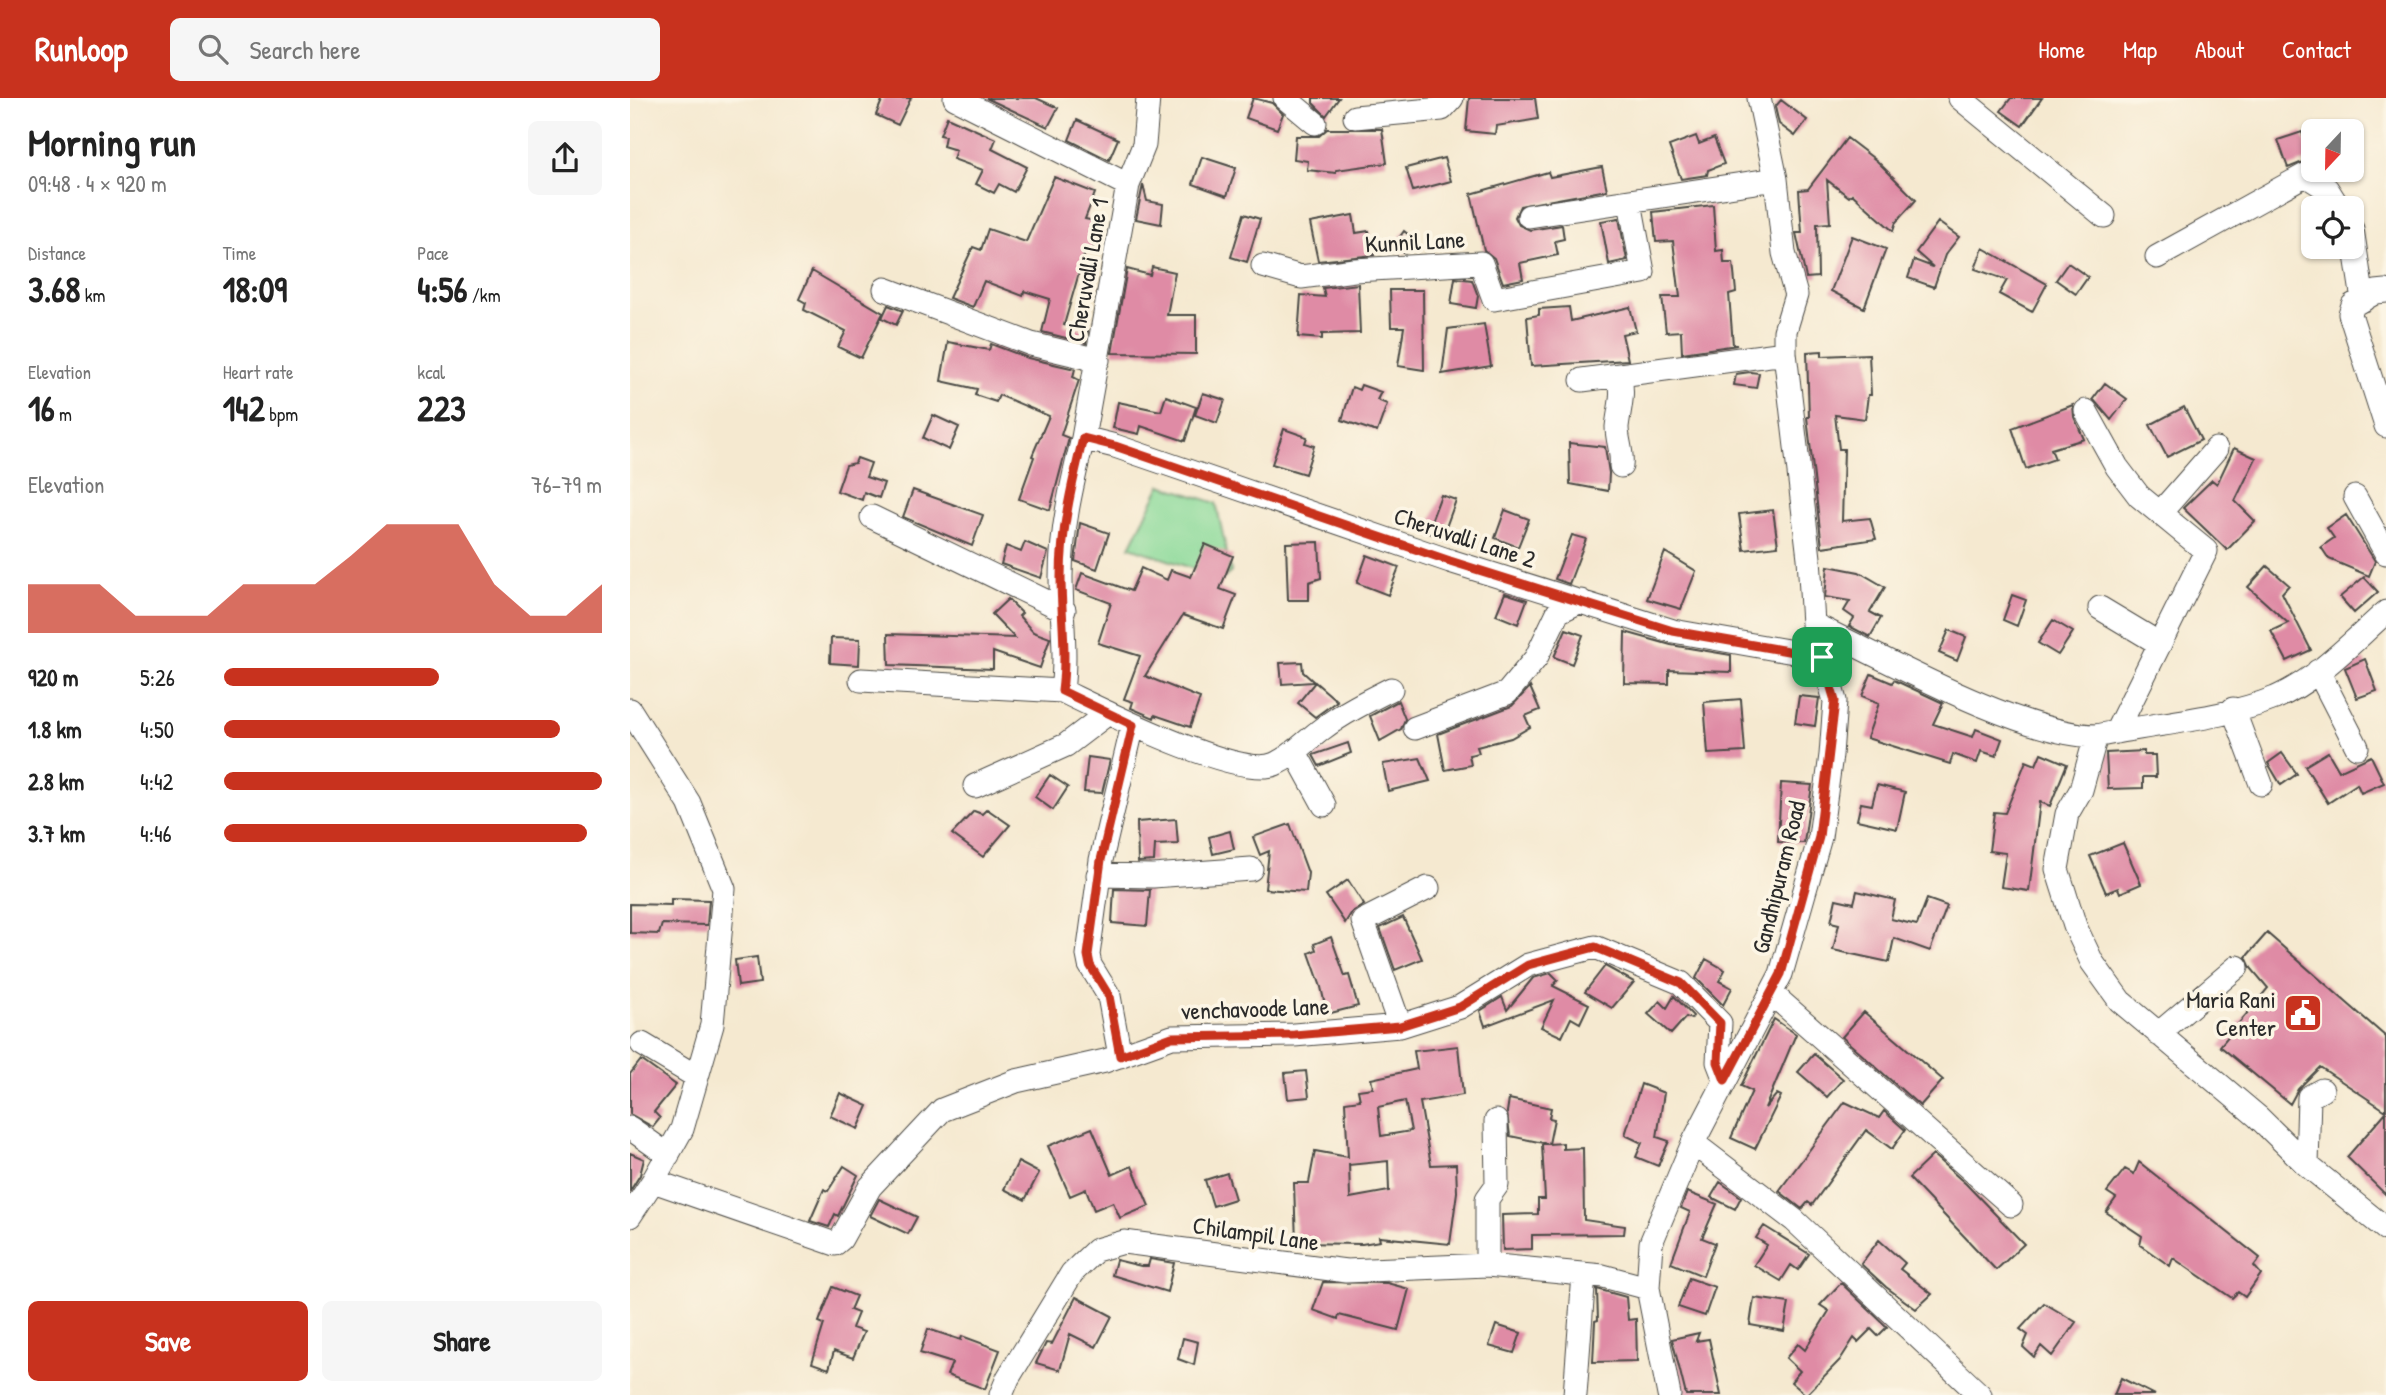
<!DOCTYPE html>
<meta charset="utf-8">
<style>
:root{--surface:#fff;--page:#f6f6f6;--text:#222;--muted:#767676;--accent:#c8321e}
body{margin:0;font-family:"Patrick Hand",sans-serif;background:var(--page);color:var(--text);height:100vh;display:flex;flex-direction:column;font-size:26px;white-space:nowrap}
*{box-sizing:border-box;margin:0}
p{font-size:23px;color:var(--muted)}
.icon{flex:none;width:38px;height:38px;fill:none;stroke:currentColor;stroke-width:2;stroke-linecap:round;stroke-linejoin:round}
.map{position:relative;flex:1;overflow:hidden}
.side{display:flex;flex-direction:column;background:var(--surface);width:630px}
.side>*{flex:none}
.needle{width:46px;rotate:202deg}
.buttons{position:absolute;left:1671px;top:21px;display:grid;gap:14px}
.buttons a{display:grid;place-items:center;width:63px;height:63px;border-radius:10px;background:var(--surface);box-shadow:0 2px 5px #0004;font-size:35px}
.pin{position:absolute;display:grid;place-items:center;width:60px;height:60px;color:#fff;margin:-30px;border-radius:14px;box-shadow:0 4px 10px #0006}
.round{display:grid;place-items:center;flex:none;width:74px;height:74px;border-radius:10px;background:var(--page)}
.head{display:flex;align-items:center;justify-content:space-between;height:119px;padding:0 28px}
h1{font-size:38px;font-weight:700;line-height:52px}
.figures{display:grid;grid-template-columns:repeat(3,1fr);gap:10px;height:119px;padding:7px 28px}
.figures div{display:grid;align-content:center}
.figures b{font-size:35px;font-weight:700}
.figures small{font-size:19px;font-weight:400}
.figures p{font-size:19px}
.chart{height:196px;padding:14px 28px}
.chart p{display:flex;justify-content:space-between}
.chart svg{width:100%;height:126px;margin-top:7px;fill:var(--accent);opacity:.7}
.action{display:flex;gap:14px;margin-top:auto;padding:14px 28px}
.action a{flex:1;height:80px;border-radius:10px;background:var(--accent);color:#fff;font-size:28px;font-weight:700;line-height:80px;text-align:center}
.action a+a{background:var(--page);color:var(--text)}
ul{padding:0 28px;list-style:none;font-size:23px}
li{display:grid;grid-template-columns:112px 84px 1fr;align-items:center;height:52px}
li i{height:18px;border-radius:9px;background:var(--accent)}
header{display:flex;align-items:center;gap:42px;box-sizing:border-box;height:98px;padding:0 35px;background:var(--accent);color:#fff}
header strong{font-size:33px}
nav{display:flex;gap:38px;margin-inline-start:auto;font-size:24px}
.search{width:490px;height:63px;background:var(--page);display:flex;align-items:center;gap:18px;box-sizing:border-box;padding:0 24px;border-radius:10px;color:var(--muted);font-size:26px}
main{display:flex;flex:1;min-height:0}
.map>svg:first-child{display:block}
.green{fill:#89d998;stroke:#5a8262;stroke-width:2}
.building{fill:#df8ba5;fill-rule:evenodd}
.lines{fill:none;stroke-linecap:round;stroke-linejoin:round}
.street-casing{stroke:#494844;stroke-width:25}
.street{stroke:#fff;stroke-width:23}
.route-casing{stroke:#fff;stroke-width:14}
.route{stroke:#c8321e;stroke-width:9}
.labels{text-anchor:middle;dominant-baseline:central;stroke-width:7;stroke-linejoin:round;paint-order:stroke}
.street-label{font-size:24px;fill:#2b2b2b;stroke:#fcf5e5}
.poi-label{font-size:24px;fill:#2b2b2b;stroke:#fcf5e5;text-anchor:end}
</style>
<header>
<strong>Runloop</strong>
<div class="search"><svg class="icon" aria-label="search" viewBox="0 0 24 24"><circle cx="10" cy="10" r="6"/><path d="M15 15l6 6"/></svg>Search here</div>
<nav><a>Home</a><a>Map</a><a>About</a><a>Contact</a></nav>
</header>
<main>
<section class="side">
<div class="head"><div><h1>Morning run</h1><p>09:48 · 4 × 920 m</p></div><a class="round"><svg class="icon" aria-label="share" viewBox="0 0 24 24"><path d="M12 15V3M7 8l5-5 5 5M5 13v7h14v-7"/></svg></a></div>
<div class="figures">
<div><p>Distance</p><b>3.68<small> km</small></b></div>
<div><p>Time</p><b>18:09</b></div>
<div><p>Pace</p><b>4:56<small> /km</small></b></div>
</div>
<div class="figures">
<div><p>Elevation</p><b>16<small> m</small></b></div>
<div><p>Heart rate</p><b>142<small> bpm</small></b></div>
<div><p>kcal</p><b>223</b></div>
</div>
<div class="chart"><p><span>Elevation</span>76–79 m</p>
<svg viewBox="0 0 160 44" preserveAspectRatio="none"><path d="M0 44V27L10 27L20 27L30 38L40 38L50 38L60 27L70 27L80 27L90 17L100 6L110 6L120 6L130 27L140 38L150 38L160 27V44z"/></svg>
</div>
<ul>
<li><b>920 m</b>5:26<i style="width:57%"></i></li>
<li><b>1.8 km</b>4:50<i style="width:89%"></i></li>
<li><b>2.8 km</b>4:42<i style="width:100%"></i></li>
<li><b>3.7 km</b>4:46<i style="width:96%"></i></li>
</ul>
<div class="action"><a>Save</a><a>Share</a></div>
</section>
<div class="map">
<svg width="1756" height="1297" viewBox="0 0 1756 1297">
<rect width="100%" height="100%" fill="#fcf5e5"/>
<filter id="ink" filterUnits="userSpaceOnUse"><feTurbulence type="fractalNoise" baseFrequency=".0143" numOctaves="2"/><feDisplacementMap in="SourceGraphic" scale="14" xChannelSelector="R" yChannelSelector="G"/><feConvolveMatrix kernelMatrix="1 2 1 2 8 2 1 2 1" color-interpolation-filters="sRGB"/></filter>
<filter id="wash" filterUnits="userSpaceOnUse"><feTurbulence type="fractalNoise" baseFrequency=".00686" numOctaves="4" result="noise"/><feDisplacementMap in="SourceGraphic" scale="28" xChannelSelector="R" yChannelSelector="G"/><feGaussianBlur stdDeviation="1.57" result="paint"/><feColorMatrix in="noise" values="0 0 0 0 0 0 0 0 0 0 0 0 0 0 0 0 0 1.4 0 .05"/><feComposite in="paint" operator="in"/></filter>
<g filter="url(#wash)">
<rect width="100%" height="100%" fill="#f5e9d0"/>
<path class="green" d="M531,387l55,18 15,69 -8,7 -93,-32z"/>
<g id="blocks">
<path class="building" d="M253,0h28l-13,27 -22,-10z
M356,0h50l22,10 -10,19z
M623,0l19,5 11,11 -6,15 -31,-11z
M683,0h26l-13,18 -13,-13z
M839,0h66l3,21 -42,7 -1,8 -29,-3z
M1381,0h31l-20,28 -21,-15z
M1151,2l26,20 -12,16 -16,-12 -4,-17z
M317,19l49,22 -4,10 35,18 -13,25 -15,-8 -5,9 -18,-9 7,-14 -30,-11 3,-9 -13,-4 2,-10 -5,-1z
M447,22l41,19 -9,21 -40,-20z
M697,31h55l5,34 -51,7v3l-29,-3 1,-9 -14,-2 2,-23h23z
M1672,34l11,31 -8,-2 -17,7 -10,-28z
M1066,38l3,8 15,-6 10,26 -16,6 -1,5 -26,4 -12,-33z
M1217,40l30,23 39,39 -20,22 -3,9 -41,-37 -3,3 -22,-17 3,43 -13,1 1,53 -12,1 -10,-45h6l-3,-43 9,-1z
M572,59l34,11 -9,28 -34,-12z
M814,60l7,23 -38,10 -7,-23z
M972,69l5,23 -87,16 -5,11 4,8 11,5 32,-5 2,14 -9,2 3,14 -38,8 3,16 -20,4 -9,-25 -10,-8 -13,-56 77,-22 2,5z
M424,79l41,16 -10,26 10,2 -4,18 4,1 -3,14 -7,-2 -21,73 24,6 -2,12 -44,-11 8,-33 -26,-8 -1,5 -39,-15 -11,26 -24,-9 24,-51 8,3 7,-21 38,13z
M513,87l4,16 16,3 -2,20 -25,-5z
M1083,107l3,46 7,-1 1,13h9l3,29 -7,2 4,51h4l-55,8 -1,-22 -15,1 -4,-35h18l-7,-56 -17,1 -3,-30z
M614,116l16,5 -13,43 -16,-5z
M723,117l3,18 13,-2 5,24 -56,6 -8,-38z
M989,120l8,42 -18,4 -8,-43z
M1308,124l21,15 -14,18 -11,32 -26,-9 6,-18 19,7 -17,-15z
M774,133l11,9 -10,13 -11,-8z
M1222,138l34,13 -22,59 -33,-17z
M1353,150l64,36 -15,28 -33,-18 8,-14 -32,-11z
M1438,165l20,14 -12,17 -20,-14z
M522,169l23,5 -8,43h29v39l-84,-1 15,-84 23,6z
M182,173l71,42 -22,45 -23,-11 8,-16 -42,-21 2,-7 -7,-4z
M825,180l17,2 6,16 -2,12 -25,-4z
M728,186l2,49 -38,1v5l-24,-2 3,-42 24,2 -2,-9z
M760,192h33l1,80 -26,-4 6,-39h-13z
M258,207l15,6 -7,14 -14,-7z
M939,209l2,14 59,-14 6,24 -14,3 6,26 -97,6 -4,-49 12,-2v-6z
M854,226l7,42 -49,8 6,-45z
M318,244l41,8 2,-6 37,14 47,11 -2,8 6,3 -18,55 8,3 -19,72 -31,-11 15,-42 -2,-1 17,-40 -50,-21 -3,7 -21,-7 2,-6 -36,-8z
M1192,253v5l47,-2 2,41h-3l-3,24 -30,-4 4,34h5l-2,72 28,-3 6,21 -54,8 -15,-130h2l-2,-65z
M1120,274l9,1 -3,15 -22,-3 2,-11z
M1475,285l22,16 -16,21 -18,-21z
M731,287l20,7 -4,8 10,4 -10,28 -35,-12 10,-33 7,3z
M573,295l22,7 -8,23 -22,-8z
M536,298l30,11 -11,34 -44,-15 -2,8 -26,-6 5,-26 43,9z
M1443,307l1,12 10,22 -33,10 4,10 -29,10 -14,-41z
M1554,309l17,33 -34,17 -17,-32z
M303,317l26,12 -10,23 -26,-12z
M654,331l23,8 -2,6 9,3 -9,28 -33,-10z
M939,345l36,4 4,26 -1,18 -38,-7z
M1604,350l22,10 -21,43 20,20 -28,29 -44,-42 29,-28 5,4z
M227,360l14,5 -5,14 18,6 -5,15 -15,-6 -2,8 -25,-9 9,-26 9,-2z
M283,392l70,25 -11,31 -69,-29z
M811,397l15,5 -14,38 -15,-6z
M875,412l24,9 -11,28 -23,-9z
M1143,412l5,36 -34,4 -5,-36z
M1716,417l29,46 -6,15 -40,-17 -8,-12 13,-9 -7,-10z
M450,425l29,10 -12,36 -22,-8z
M942,437l14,4 -17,45 -14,-5z
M395,444l23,10 -7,26 -40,-14 5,-18 15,6z
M689,444l2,36 -12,4v18h-21l-2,-57z
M575,446l28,12 -13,33 16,6 -13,34 -40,-14 -38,61 55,22 -10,29 -35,-12 -1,3 -23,-10 2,-6 -9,-3 16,-43 -42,-13 13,-40 -35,-13 6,-17 49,18 10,-23 26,12 4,-10 20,7z
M1035,454l31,19 -15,38 -34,-10z
M737,457l32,12 -11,28 -31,-12z
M1198,468l31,6 26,15 -15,25 11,6 -11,19 -21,-11 5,-8 -10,-7 6,-10 -25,-4z
M1637,468l22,19 -7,8 29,57 -24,11 -16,-30 17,-8 -40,-36z
M1734,479l14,15 -24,21 -14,-16z
M875,495l22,7 -9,24 -22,-9z
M1382,497l14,5 -9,26 -14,-6z
M378,501l14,14 -3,3 14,16 17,6 -10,30 -47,-16v17l-104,-4 -1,-31 127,4 -23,-24z
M1423,522l20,12 -15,23 -20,-12z
M936,531l17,6 -11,29 -18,-7z
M1319,532l17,7 -9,24 -18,-8z
M995,534l46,13 60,10v17l-62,-2v14l-45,-1z
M201,540l29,1 -1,26 -29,-2z
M1735,561l12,32 -20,7 -12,-30z
M672,564l1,10 11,10 -32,2 -2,-21z
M1241,576l21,9 2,-3 49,23 -10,21 40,13 3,-8 26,10 -6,17 -15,-5 -4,12 -24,-9 -3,10 -83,-26 12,-35 -17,-7z
M685,584l22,19 -22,16 -17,-14z
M900,589l10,23 -15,6 5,11 -19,11 -34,9 2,6 -10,2 2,10 -26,5 -7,-36 74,-28z
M1169,598l20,2 -4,28 -20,-3z
M1111,601l4,53 -37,2 -4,-52z
M768,603l7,18 -4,10 -21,12 -10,-25z
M718,645l3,10 -32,13 -6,-11z
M1514,653v4h11l1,22h-13v11l-35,1 -2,-36z
M1698,654l11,19 32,-15 13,27 -23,10 -4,-9 -29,19 -23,-37z
M1411,655l26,11 -17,42 -10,-4 -11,89 -28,-4 5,-34 -17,-2 5,-39 11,1 21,-52 10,4z
M1652,655l15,21 -16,11 -13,-22z
M458,659l22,3 -8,33 -18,-1z
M790,660l10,23 -42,10 -5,-27z
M420,677l18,12 -15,23 -18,-13z
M1151,685l31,2 -8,58 -26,-1z
M1247,687l28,7 -8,37 -40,-9 4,-17 11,2z
M357,711l23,16 -27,32 -31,-23 22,-23 8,3z
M546,721l2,25 -23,1 -1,16 -16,1 -1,-40z
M660,726l18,49 -2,19 -41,-3 4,-38 -9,4 -7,-18z
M600,733l4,18 -21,5 -4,-17z
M1493,745l18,41 -21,9 -2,-5 -12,5 -16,-37z
M718,782l16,25 -12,7 -7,11 -19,-28z
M484,791l36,1 -3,36 -35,-3z
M1227,793l38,9 -4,19 26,6 10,-26 20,7 -17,45 -36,-13 -5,24 -56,-12 6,-26 -8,-2 5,-23 18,4z
M41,801l38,1 -2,25 -45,-1 -3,10 -29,-1v-29l41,1z
M773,819l19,42 -27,11 -15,-42z
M1637,835l119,104v74l-66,-44 -22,22 -8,15 -70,-58 48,-58 -17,-20 -5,-11z
M701,839l14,39 4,-1 9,31 -31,8 -6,-27 -12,-34 7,-3 -2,-6z
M127,859l3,26 -22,3 -3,-26z
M1076,861l19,11 -6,11 13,7 -9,17 -27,-27z
M975,868l29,16 -22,26 -27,-16z
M921,875l7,7 -5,6 36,18 -9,19 -9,-5 -9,19 -21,-10 13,-27 -69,26 -5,-15 22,-14 5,13 26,-32z
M1044,898l19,20 -2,3 -5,-2 -15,17 -23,-20 12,-13 7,7z
M1234,914l79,68 -23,26 -78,-69z
M1144,921l22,15 -31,74 12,-14 4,2 -26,53 -24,-11 21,-47 -11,-5z
M828,948l5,49 -43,7 11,63 25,-1 1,28 -7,52 -71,-7 1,4 -18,3 -66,-1 -2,-60h15l6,-32 33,6 -3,-55 15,-2 -2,-10 15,-2 -2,-9 46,-10 -3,-18zM775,1003l6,30 -30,5 -3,-29zM758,1063l1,30 -39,7 -1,-35v2z
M1184,956l29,25 -16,18 -29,-25z
M11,962l35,25 -22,27 6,6 -7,9 -23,-13v-40z
M676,973l3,26 -21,2 -3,-26z
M1011,986l23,9 -7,44 12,4 -11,25 -22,-9 6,-14 -17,-8z
M210,995l28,13 -10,23 -28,-13z
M879,1001l42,9 -2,10 5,1 -5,25 14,-1v6l20,-1 1,72 41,6 -1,8 -92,1v14l-29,1 -1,-35 36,-1v-15h7l-3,-55h6l-38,-8 -3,-24z
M1215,1004l34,16 5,-7 21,19 -13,19 -26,-19 -54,75 -4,-3 -6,7 -23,-18z
M1756,1014v83l-39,-38z
M462,1030l20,47 20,-9 17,40 -29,12 -7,-16 -19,8 -8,-21 -16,7 -22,-50z
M0,1055l14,6 -4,16 -10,16z
M1303,1057l33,29 58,60 -28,26 -87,-92z
M388,1064l21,11 -14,27 -21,-11z
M1509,1064l121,96 -6,8 7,8 -16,23 -7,-5 -6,6 -59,-40 -3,8 -30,-21 2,-9 -36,-24 10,-14 -9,-6 18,-23 9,5z
M214,1068l14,9 -20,41 -3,-2 -6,13 -19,-6 14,-32 4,2z
M597,1075l8,26 -22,7 -8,-26z
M1090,1084l21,15 -6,12 -24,-12z
M1057,1094l30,12 -15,34 13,5 -12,33 -32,-13 19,-51 -9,-4z
M249,1101l38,18 -9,17 -38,-18z
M1134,1128l45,28 -11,16 -7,-5 -10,16 -27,-16 13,-20 -11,-7z
M1249,1142l26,23 -5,6 32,25 -16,15 -30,-22 -25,-23z
M520,1161l24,4 -7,29 -55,-17 4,-15 25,6h7z
M1059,1180l26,9 -10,29 -27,-9z
M693,1184l64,1 22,6 -11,41 -59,-15 -1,4 -25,-9z
M1211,1185l46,44 -9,9 -7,-7 -13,13 -4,-4 -14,22 -34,35 -15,-13 9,-11 -14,-13 12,-14 7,6 24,-39 -9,-6z
M203,1189l23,9 -6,14 8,3 -6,15 12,4 -11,26 -19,-7 -5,18 -17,-6 12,-39 -5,-2z
M967,1191l29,8 2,23 8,-1 1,42 -44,1 2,-41 3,-1z
M446,1199l36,19 -16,31 -26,-13 -10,36 -24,-7 10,-20 6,1z
M1124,1200l35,5 -5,28 -34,-6z
M1414,1205l32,19 -24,34 -11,-10 -7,11 -11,-10 5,-12 -8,-6z
M866,1227l25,8 -7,20 -25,-7z
M298,1231l33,11 1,-4 38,14 -15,39 -38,-14 5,-12 -32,-10z
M1069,1235l-3,8 13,-2 12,56h-35l-14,-56z
M553,1240l15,4 -4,23 -16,-6z
M1491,1280l34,17h-41z"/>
</g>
</g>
<g filter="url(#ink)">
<use href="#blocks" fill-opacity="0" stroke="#494844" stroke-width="2"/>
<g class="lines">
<g class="street-casing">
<path id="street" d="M325,0l173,87
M518,0l-4,47 -16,40 -45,253 32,8 335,115 223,70 149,26
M655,0l30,25
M1330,0l144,118
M725,19l87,-8 10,-11
M899,118l247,-37
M1722,131l11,71
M1527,159l148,-82 22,14 12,19
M633,168l38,11 53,-7 127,-7 13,36 149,-27 -13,-70
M255,191l146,55 67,16
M1756,193l-10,1 -23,13 -3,9 36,112
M990,280c4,18 -1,31 -3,49 0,14 6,25 4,39
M952,282l203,-27
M1456,313l31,56 22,29 67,55 -90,181
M1725,399l31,56
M1530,415l56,-64
M242,419l192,93
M1470,510l60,36
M1183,526c71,34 208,111 283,112 58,-13 124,-16 179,-38 42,-18 77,-56 111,-86
M1688,573l39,76
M231,582l201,11c5,-39 -1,-75 -1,-114 0,-48 11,-93 22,-139
M432,593c38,18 177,89 213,73 18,-8 31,-23 47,-35 21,-16 45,-28 69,-40
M1603,611l28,75
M0,612l59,93 35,86 -12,136 -30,104 -29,52
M785,630l92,-35 29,-35 22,-46 23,-11
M1466,638l-15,54 -14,24 -10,55 18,57 17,36 28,39 138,116 49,48 79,64
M665,654l29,53
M345,688l91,-41 42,-32
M468,777l55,1 98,-7
M1141,895l240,212
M770,928l-37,-105 65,-33
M1528,936l79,-67
M12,946l55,33
M490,958l-11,-60 -19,-31 -2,-10 13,-95 32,-135
M0,1030l38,27
M1063,1045l101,77 186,175
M1677,1067l2,-68 13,-7
M0,1118l23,-35 182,63 6,-5 29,-52 72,-77 74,-29 89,-20 67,-24 122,-2 106,-9 60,-19 68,-42 67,-18 86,36 39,40 -2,39 7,18
M857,1167v-66l10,-14 -1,-64
M371,1297l7,-17 64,-105 24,-23 28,-8 222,29 141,-6 116,11 45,12
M945,1297l9,-121
M1039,1297l-21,-107 3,-45 42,-100 88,-169 39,-137 11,-82 4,-54 -22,-77 -4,-66 -24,-205v-22l11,-36 -12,-42 -8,-74 -17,-81"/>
</g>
<use href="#street" class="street"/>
</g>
</g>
<g class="lines" filter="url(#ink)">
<g class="route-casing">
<path id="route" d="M453,340l32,8 335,115 223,70 149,26 13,44 -16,136 -38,137 -56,106 -7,-18 2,-39 -39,-40 -86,-36 -67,18 -68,42 -60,19 -106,9 -122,2 -52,19 -11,-60 -19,-31 -2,-10 13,-95 32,-135 -71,-34c5,-39 -1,-76 -1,-114 0,-48 11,-93 22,-139z"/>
</g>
<use href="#route" class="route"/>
</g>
<defs>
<g id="civic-square" transform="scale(2.0125)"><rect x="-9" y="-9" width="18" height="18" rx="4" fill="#c8321e" stroke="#fcf5e5"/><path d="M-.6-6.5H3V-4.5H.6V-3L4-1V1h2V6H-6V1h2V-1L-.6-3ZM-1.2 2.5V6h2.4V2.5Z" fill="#fff"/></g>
</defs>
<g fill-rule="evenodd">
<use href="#civic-square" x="1673" y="915"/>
</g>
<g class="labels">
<g class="street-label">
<text transform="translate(785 143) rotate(-3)">Kunnil Lane</text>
<text transform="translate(457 172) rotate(-80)">Cheruvalli Lane 1</text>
<text transform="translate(835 439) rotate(18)">Cheruvalli Lane 2</text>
<text transform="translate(1148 779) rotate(-76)">Gandhipuram Road</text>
<text transform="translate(625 910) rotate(-2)">venchavoode lane</text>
<text transform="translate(626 1135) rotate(8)">Chilampil Lane</text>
</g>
<g class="poi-label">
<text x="1646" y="901">Maria Rani<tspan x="1646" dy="28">Center</tspan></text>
</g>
</g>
</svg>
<div class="buttons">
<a><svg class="needle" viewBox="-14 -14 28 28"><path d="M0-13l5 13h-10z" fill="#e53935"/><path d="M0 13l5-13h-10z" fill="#767676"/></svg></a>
<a><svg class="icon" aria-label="locate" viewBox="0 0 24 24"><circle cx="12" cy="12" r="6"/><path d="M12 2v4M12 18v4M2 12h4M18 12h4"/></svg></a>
</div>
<div class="pin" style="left:1192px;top:559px;background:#1e9e55"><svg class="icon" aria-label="arrive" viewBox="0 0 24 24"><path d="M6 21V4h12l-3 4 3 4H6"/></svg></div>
</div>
</main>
